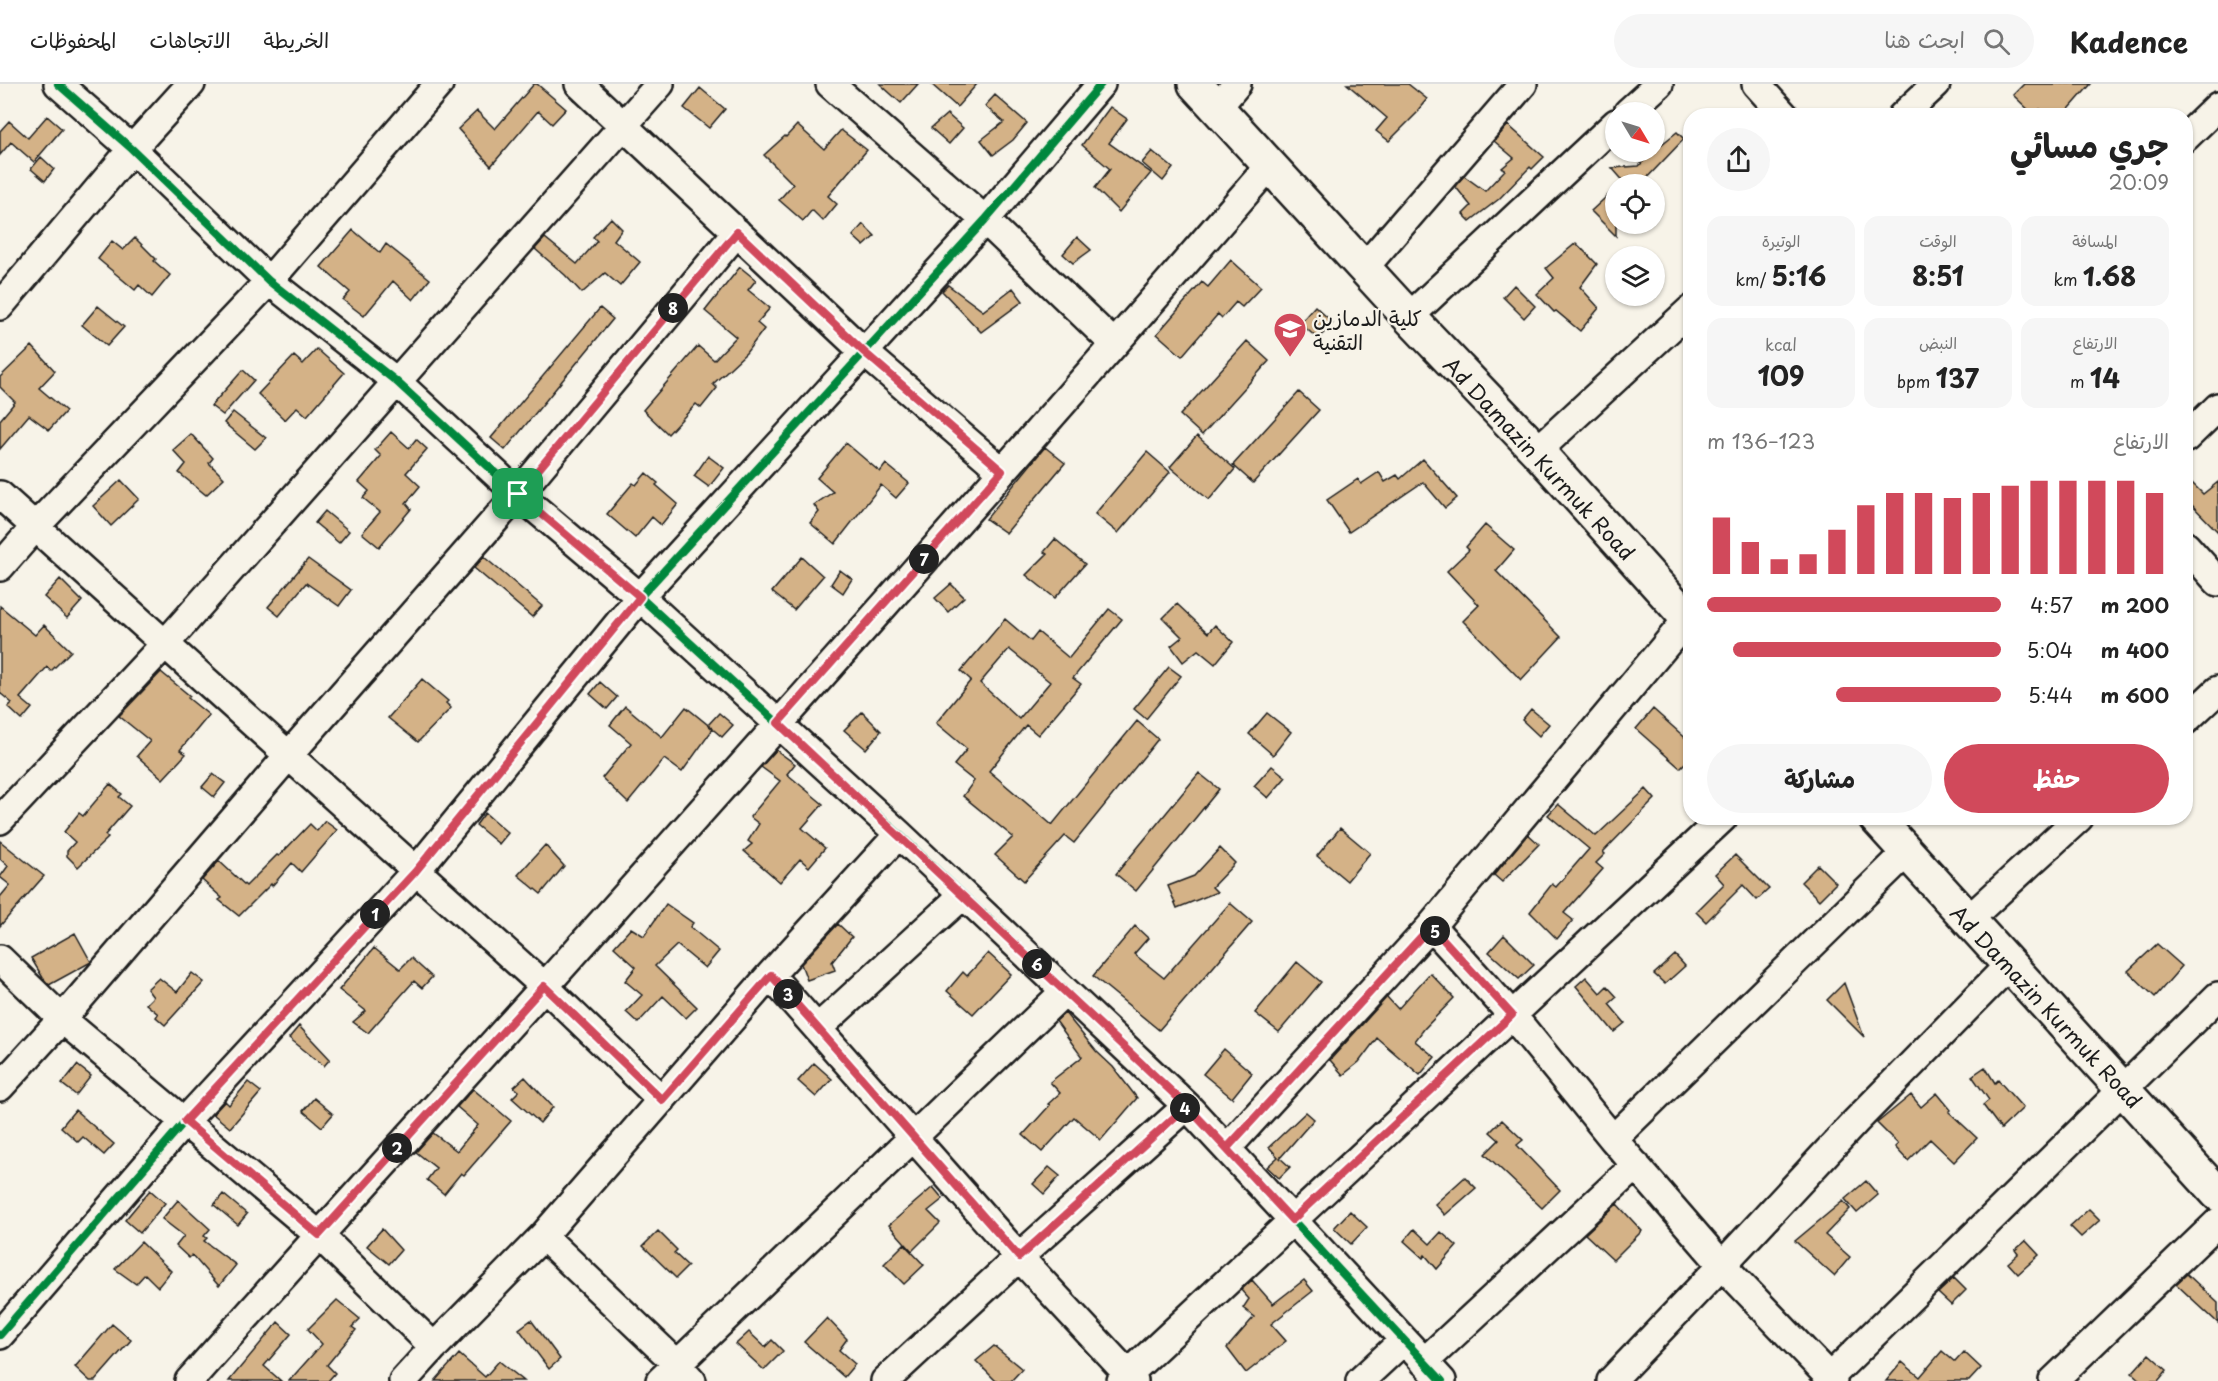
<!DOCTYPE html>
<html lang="ar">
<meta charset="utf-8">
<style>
:root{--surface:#fff;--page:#f6f6f6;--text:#222;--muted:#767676;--line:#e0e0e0;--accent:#d1495b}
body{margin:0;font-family:"Playpen Sans","Playpen Sans Arabic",sans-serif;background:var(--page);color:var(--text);direction:rtl;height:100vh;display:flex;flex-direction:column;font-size:22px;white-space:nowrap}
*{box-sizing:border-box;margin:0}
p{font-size:20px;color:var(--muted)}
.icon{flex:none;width:33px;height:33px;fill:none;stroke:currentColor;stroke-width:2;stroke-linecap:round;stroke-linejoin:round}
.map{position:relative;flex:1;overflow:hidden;direction:ltr}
.drawer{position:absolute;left:1683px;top:24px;width:510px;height:717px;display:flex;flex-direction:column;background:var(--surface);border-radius:24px;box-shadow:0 2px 4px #0004;direction:rtl}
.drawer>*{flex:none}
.needle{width:39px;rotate:128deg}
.controls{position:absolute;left:1605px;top:18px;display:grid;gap:12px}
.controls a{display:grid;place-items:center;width:60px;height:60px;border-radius:50%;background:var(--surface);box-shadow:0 2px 4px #0004;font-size:30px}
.pin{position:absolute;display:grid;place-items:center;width:51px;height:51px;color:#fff;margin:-26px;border-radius:12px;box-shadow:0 3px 9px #0006}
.km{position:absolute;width:30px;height:30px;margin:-15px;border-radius:50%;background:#222;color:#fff;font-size:16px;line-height:30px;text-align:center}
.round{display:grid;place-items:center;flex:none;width:63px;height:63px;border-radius:32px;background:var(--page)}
.head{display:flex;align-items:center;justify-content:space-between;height:102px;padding:0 24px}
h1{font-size:33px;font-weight:700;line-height:45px}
.stats{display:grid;grid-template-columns:repeat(3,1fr);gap:9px;height:102px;padding:6px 24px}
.stats div{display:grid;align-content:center;border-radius:15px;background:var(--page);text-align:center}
.stats b{font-size:26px;font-weight:700}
.stats small{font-size:16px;font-weight:400}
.stats p{font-size:16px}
.chart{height:168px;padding:12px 24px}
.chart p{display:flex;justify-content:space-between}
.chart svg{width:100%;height:108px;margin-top:6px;stroke:var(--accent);stroke-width:6}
.action{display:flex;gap:12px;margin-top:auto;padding:12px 24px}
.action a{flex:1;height:69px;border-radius:36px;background:var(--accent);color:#fff;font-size:24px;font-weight:700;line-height:69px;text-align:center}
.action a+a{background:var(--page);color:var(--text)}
ul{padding:0 24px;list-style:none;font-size:20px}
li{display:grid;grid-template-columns:96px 72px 1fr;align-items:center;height:45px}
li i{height:15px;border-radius:8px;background:var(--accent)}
header{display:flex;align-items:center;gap:36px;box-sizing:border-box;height:84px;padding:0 30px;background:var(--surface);border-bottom:2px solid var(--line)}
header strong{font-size:28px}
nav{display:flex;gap:33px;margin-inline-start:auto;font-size:21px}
.search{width:420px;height:54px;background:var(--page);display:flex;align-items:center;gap:15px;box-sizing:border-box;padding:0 21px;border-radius:33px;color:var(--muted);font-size:22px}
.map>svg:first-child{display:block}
.building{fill:#d4b287;stroke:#1c1c1c;stroke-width:1.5;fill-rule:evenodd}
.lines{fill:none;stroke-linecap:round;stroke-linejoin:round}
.minor-casing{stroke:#1c1c1c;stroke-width:32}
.highway-casing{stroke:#1c1c1c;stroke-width:38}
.minor{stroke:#f7f3e8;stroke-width:27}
.highway{stroke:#f7f3e8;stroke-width:33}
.cycleway-casing{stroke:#f7f3e8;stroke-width:11}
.cycleway{stroke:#00873e;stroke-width:8}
.route-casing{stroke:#fff;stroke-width:12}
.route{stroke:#d1495b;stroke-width:8}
.labels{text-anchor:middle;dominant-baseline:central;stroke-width:4.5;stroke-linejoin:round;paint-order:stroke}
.poi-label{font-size:21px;fill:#1c1c1c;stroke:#f7f3e8;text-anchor:start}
.street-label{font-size:21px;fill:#1c1c1c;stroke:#f7f3e8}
</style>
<header>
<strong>Kadence</strong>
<div class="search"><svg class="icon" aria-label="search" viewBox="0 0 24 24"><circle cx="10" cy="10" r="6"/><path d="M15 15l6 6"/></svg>ابحث هنا</div>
<nav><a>الخريطة</a><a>الاتجاهات</a><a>المحفوظات</a></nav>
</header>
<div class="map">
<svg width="2218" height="1297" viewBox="0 0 2218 1297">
<rect width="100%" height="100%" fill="#f7f3e8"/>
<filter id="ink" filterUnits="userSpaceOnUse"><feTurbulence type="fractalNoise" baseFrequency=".0167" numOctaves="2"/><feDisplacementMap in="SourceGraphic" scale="12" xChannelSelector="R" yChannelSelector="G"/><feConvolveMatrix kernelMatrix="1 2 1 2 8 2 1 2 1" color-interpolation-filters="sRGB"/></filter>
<g filter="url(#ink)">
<path class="building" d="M534,0h3l29,25 -14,15 -14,-13 -47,55 -33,-37 19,-18 18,18z
M880,0h38l-17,19z
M931,0h46l-20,23z
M1347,0h61l19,15 -9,11 1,1 -30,30 -13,-10 11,-13z
M2024,0h67l-28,32h-16l-7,-7 -6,6 -21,-20z
M700,4l25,21 -16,19 -25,-20z
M995,11l32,28 -14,17 -20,15 -12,-15 23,-18 -19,-16z
M1110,23l17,12 -18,24 42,30 -32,39 -24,-24 15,-19 -28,-24z
M947,30l16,14 -14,16 -18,-16z
M47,32l15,13 -28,33 -23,-20 -11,13v-24l9,-10 19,17z
M797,41l27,24 17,-19 26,20 -39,46 9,8 -14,17 -11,-11 -9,11 -24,-21 14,-16 -29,-29 21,-19 1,1z
M1508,41l36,32 -12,12 -2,-2 -31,32 -29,22 -7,-7 8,-8 -16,-20 9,-10 21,15 20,-21 -3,-2 12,-10 -20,-17z
M1677,48l7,7 -43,45h-15l-14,-16 27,-2 13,-14z
M1152,67l21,17 -10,13 -21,-18z
M41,73l13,12 -9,12 -14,-12z
M1616,104v48l-25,-25z
M611,134l11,11 -8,11 26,22 -20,24 -15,-13 -23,20 -17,-18 -30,-26 10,-11 32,26 20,-23 -4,-4z
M863,140l12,12 -11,10 -11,-10z
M353,146l27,23 6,-9 44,35 -17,21 -20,-19 -29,35 -21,-16 7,-8 -29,-25z
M1077,153l14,13 -18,13 -10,-9z
M135,154l21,21 -2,2 16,14 -18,22 -13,-12 -4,5 -37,-31 14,-18 11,9z
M1576,159l21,21 -17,23 19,21 -19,23 -24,-20 -2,1 -17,-18 17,-16 -8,-10z
M1231,176l30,27 -19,20 -6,-5 -14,16 -4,-4 -36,42 -25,-22 45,-52 6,5z
M740,183l16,13 -8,10 22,18 -13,15 7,6 -18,24 -33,31 4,4 -16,20 -5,-4 -28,30 -25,-24 55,-64 16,14 22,-23 -31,-26z
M948,201l35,26 30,-23 10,13 -42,31 -39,-41z
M1514,201l21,21 -11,12 -21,-21z
M98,222l26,21 -17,19 -25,-21z
M1315,222l18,17 -15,16 -18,-16z
M600,224l13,11 -108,131 -14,-12z
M1247,257l22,20 -67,74 -22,-20z
M32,262l23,25 -16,17 27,23 -17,19 -20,-15 -29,34v-29l15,-18 -15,-15v-10z
M317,265l27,24 -37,43 -10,-9 -12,13 -27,-26 36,-38 9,8z
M243,286l11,10 -31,35 -12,-9z
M1299,308l20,18 -66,73 -20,-18z
M233,328l33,26 -11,11 -31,-26z
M391,348l18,16 7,-9 11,10 -21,24 14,13 -14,17 5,6 -32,38 -17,-14 18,-21 -17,-14 6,-7 -10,-9 22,-26 -6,-6z
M191,350l22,24 -4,5 15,15 -18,17 -27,-22 7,-9 -13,-14z
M1197,352l38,33 -26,31 -39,-33z
M846,359l34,29 6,-8 23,19 -13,15 -15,-13 -46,59 -25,-21 9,-11 -5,-7 19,-13 -16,-14z
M1045,363l20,16 -59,70 -20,-14z
M1147,368l23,20 -52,61 -23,-19z
M708,372l16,12 -15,19 -15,-11z
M1423,375l34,39 -12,10 -22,-26 -74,50 -22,-32 31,-21 3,5 18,-12 6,10 12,-7 3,4z
M646,389l12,10 -2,2 22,19 -17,21 -9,-8 -17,21 -28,-24 26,-31 3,2z
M2186,393l17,17 15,-12v50l-32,-33z
M121,396l18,19 -28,27 -18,-20z
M325,427l24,20 -10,12 -24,-20z
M1485,441l29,25 -18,21 65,66 -40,43 -58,-59 16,-16 -32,-34 22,-21 -3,-3z
M1055,455l30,25 -30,34 -29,-23 21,-21 -3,-2z
M484,473l58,49 -10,11 -58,-49z
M802,473l21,19 -29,34 -22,-18z
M308,475l43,31 -12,16 -33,-23 -27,33 -11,-9z
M840,486l12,9 -9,14 -12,-9z
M60,495l22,22 -15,17 -23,-21z
M951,500l13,13 -16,15 -13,-14z
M1177,520l31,29 7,-8 18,17 -18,22 -17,-14 -15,12 -12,-16 11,-9 -19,-19z
M0,522l35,29 9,-10 27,26 -20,20 -4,-4 -27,31 12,10 -10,12 -14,-13 4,-4 -12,-10z
M1109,525l13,10 -49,59 8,6 -43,51 -12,-10 -37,46 63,54 85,-104 21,18 -84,104 -9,-7 -41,45 -29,-26 18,-18 -50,-41 11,-15 -20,-16 13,-16 -31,-26 35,-43 -10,-9 44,-52 26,22 7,-9 31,26zM1009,565l41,33 -31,37 -39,-36z
M1169,583l12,9 -35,43 -12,-10z
M161,588l29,24 -2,2 21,17 -29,35 6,4 -23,25 -26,-23 13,-15 -31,-25z
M422,595l26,22 -2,2 5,5 -33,34 -30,-24z
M600,598l17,15 -10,12 -17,-15z
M625,622l37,31 24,-30 27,22 -31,43 -18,-13 -36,44 -26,-25 29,-35 -21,-18z
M1531,625l18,15 -10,12 -17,-16z
M1653,625l37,33v16l-10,10 -44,-39z
M862,628l19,19 -15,18 -22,-19z
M719,629l14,12 -11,12 -14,-12z
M1267,629l24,19 -18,23 -24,-21z
M776,666l19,14 -8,10 36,30 -21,24 23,20 -16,19 -9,-8 -20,23 -36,-31 8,-7 -4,-3 11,-17 -9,-7 30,-36 -19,-14z
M1272,682l14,11 -18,21 -14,-12z
M1199,689l20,16 -83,102 -20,-17z
M213,690l12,9 -11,14 -12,-10z
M110,700l12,10 -3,3 11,9 -25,29 3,3 -30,29 -11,-11v-5l8,-9 -11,-10 15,-19 4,3z
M1646,705l9,10 -52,53 2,2 -9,9 7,6 -39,44 9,7 -16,19 -27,-27 22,-28 4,3 33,-38 -41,-34 10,-11 38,32z
M485,729l23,20 -9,11 -23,-19z
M325,737l12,9 -36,42 -9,-9 -20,23 -1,-2 -32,32 -20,-16 3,-2 -20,-18 17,-19 27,25 31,-31 2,1 31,-32 7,7z
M1340,744l30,25 -23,28 -30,-25z
M1528,750l11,10 -37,38 -8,-7z
M0,757l44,35 -44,50v-29l10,-12 -10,-8 8,-11 -8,-7z
M545,761l19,21 -23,28 -23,-19z
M1220,764l15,15 -23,24 5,5 -40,16 -9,-22 26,-10z
M1735,771l34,34 -12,11 -14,-15 -37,37 -10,-10 28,-28 -9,-10z
M1818,781l18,18 -17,17 -18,-18z
M1230,819l22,19 -93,108 -66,-54 42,-50 13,12 -14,16 30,24z
M666,820l27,19 -3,4 29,24 -14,17 -28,-23 -22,21 42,41 -11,11 -23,-22 -25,27 -12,-11 16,-17 -17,-14 11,-14 -22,-20 17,-19 13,8z
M838,840l14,13 -20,25 3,8 -28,10 -6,-16z
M75,849l16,29 -42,23 -6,-7 -12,-20z
M1504,851l30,30 -15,14 -30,-27z
M2157,860l25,22 -27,31 -27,-26z
M374,864l26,21 11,-11 21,19 -10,11 -8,-7 -46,52 -15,-11 13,-11 -27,-21z
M988,869l23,21 -38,40 -26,-23 16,-19 4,4z
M1675,871l10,11 -20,18 -11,-10z
M1297,878l24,20 -42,50 -24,-19z
M192,889l12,9 -39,43 -9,-8 2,-3 -12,-10 7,-7 -6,-8 12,-11 18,14z
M1430,889l24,25 -30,31 -9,12 20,16 -15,18 -43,-37 -18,24 -16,13 -13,-15 57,-63 11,12z
M1586,893l14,16 7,-7 10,11 -8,7 16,19 -11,9 -38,-46z
M1844,899l20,54 -37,-37z
M1065,929l31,38 17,16 24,31 -36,42 -27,-23 -32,35 -19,-17 27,-30 -2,-1 12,-11 -10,-11 32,-25 -26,-36z
M299,942l31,33 -6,7 -35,-28z
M1224,965l28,24 -20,25 -29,-24z
M814,979l18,16 -16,18 -18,-16z
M77,981l14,11 -15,19 -14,-11z
M1985,983l10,16 3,-3 25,28 -22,21 -18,-24 6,-5 -17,-24z
M525,993l28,30 -13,16 -28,-25 7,-7 -5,-4z
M248,998l13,10 -31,36 -17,-14 12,-13 4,4z
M473,1005l38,32 -47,54 -3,-2 -17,21 -17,-14 9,-12 -20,-16 17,-19 24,18 21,-26 -21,-18z
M1937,1009l14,17 -2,2 28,26 -23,24 -24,-23 -22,22 -13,-14 3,-3 -21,-21 34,-28 10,12z
M314,1014l19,16 -11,13 -19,-16z
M75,1026l39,34 -10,11 -21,-18 -5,5 -17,-15z
M1306,1028l8,7 -34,39 10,9 -11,11 -12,-11 11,-10 -9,-10z
M1502,1036l21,20 -6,5 43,45 -18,18 -57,-54 14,-14 -9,-8z
M1049,1083l11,9 -16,18 -11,-10z
M1465,1093l11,11 -31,27 -10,-11z
M1866,1097l12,14 -21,18 -12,-14z
M933,1103l10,12 -15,12 12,12 -28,28 -23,-26z
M150,1106l15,13 -25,30 -15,-13z
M223,1110l24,20 -9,11 -24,-20z
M178,1116l32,29 -6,7 3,2 -3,3 32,24 -17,21 -27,-31 -3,3 -13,-12 8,-10 -22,-17z
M1843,1117l7,8 -25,26 25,22 -16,19 -39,-35z
M1617,1120l25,27 -29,29 -28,-26z
M2089,1125l11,11 -19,17 -11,-11z
M1350,1127l17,16 -16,17 -17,-16z
M382,1145l19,21 -12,14 -22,-18z
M1414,1145l16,15 11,-12 16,14 -20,23 -12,-14 -2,3 -19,-17z
M658,1147l19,19 -3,3 14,13 -12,12 -33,-32z
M2026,1157l13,14 -21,19 -10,-11 10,-9 -3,-4z
M141,1158l30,29 -13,16 -13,-13 -9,10 -21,-15z
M904,1160l20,21 -20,19 -20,-20z
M2187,1190l31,29v20l-42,-39z
M1954,1194l12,12 -15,15 -13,-12z
M1252,1196l21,24 31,-24 9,11 -42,33 15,17 -40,32 -19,-25 27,-31 -11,-9 6,-9 -8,-9z
M337,1216l23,19 -8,8 4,3 -29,35 8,8 -7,8h-39l33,-37 -14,-15z
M827,1234l20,21 -8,11 16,14 -11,13 -40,-35z
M531,1236l29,39 -11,10 -30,-40z
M278,1238l13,12 -27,32 17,15h-52z
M112,1240l19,16 -36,41h-5l-15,-14z
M749,1248l16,15 7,-7 11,11 -19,19 -28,-26z
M994,1262l28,23 -11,12h-15l-20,-20z
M1942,1267l13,11 9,-10 17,16 -12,13h-83l16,-19 18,15z
M459,1270l26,23 14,-16 25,20h-89z
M2149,1270l18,16 -9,11h-17l-9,-8z"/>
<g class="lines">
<g class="minor-casing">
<path id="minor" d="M58,0l74,65 137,132 128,101 121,112 122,103 259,237 288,272 255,275
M579,0l285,268 138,119
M830,0l155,136 129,124
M1756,0l29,32
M1217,24l20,-24
M1628,28l31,-28
M1902,32l34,-32
M2186,53l32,-31
M1364,184l159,-184
M0,222l132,-157 59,-65
M1409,233l207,-194
M2186,354l32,-31
M1537,367l153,-141
M0,411l544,491 118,114
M2186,462l32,36
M0,483l35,-40 234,-246 170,-197
M2186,636l32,-30
M0,736l165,-176 495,-560
M1968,836l111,-102
M1431,842l81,89 101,124 109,126 111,116
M0,875l62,60 257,216 115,112
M770,891l249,282 115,124
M818,944l145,-133
M0,1003l62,-68 226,-263 230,-262 219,-262
M1613,1055l294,-287
M1227,1064l204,-222 259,-310
M543,1152l134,128 15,17
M0,1251l185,-214 230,-249 225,-275 345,-377 116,-136
M1424,1278l212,-197
M1830,1293l388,-381
M189,1297c118,-133 237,-263 356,-395 243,-272 487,-545 725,-821
M403,1297l31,-34 109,-111 227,-261 129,-141
M660,1297l405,-390
M885,1297l134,-124 168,-151
M1121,1297l602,-563
M1360,1297l44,-41
M1611,1297l111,-116 134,-144 154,-157
M2053,1297l165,-159"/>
</g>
<g class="highway-casing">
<path id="highway" d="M1195,0l214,233 128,134 153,170
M1876,734l342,376"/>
</g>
<use href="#minor" class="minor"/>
<use href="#highway" class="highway"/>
<g class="cycleway-casing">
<path id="cycleway" d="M58,0l74,65 137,132 128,101 121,112 122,103 259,237 288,272 255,275
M0,1251l185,-214 230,-249 225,-275 345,-377 116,-136"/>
</g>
<use href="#cycleway" class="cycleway"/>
</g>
</g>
<g class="lines" filter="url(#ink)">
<g class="route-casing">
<path id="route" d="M518,410l122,103 -225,275 -230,249 134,114 225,-249 118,114 109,-125 248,282 168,-151 105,114 220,-205 -81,-89 -204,222 -40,-42 -409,-383 224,-252 -138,-119 -127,-120 -219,262"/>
</g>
<use href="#route" class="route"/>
</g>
<defs>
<g id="university-pin" transform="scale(1.725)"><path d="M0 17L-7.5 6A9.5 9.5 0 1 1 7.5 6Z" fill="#d1495b" stroke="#f7f3e8"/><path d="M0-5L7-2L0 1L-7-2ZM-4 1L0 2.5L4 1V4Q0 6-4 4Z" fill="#fff"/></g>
</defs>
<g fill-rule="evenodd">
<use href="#university-pin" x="1290" y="245"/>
</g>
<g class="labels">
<g class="poi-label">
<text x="1313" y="233">كلية الدمازين<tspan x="1313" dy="24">التقنية</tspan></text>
</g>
<g class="street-label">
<text transform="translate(1540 374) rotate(47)">Ad Damazin Kurmuk Road</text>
<text transform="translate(2047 922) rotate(47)">Ad Damazin Kurmuk Road</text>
</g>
</g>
</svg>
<div class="controls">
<a><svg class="needle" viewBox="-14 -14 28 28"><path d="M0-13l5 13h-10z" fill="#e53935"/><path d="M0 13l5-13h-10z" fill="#767676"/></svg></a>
<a><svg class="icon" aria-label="locate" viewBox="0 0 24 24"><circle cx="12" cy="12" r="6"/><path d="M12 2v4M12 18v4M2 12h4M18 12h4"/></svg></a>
<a><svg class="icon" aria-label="layers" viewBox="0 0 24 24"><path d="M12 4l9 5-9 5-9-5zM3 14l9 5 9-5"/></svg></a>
</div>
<div class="pin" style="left:518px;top:410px;background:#1e9e55"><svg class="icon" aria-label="arrive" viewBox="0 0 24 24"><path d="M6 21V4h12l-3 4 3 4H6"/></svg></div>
<b class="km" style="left:375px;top:830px">1</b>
<b class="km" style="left:397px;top:1064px">2</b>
<b class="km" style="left:788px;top:910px">3</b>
<b class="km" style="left:1185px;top:1024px">4</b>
<b class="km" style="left:1435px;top:847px">5</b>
<b class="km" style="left:1037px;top:880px">6</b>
<b class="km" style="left:924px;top:475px">7</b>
<b class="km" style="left:673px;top:224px">8</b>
<section class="drawer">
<div class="head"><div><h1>جري مسائي</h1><p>20:09</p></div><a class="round"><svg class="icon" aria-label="share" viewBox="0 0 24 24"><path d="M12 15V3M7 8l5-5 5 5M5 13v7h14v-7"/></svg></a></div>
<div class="stats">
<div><p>المسافة</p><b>1.68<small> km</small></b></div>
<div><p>الوقت</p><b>8:51</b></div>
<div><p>الوتيرة</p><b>5:16<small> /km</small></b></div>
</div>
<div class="stats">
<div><p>الارتفاع</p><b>14<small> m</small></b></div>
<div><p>النبض</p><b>137<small> bpm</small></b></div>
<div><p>kcal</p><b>109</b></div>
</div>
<div class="chart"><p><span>الارتفاع</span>123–136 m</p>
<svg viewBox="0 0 160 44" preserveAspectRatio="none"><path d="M5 44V21M15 44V31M25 44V38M35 44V36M45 44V26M55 44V16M65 44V11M75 44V11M85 44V13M95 44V11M105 44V8M115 44V6M125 44V6M135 44V6M145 44V6M155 44V11"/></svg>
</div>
<ul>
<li><b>200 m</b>4:57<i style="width:100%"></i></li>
<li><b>400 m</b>5:04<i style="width:91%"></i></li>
<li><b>600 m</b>5:44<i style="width:56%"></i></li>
</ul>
<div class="action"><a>حفظ</a><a>مشاركة</a></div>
</section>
</div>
